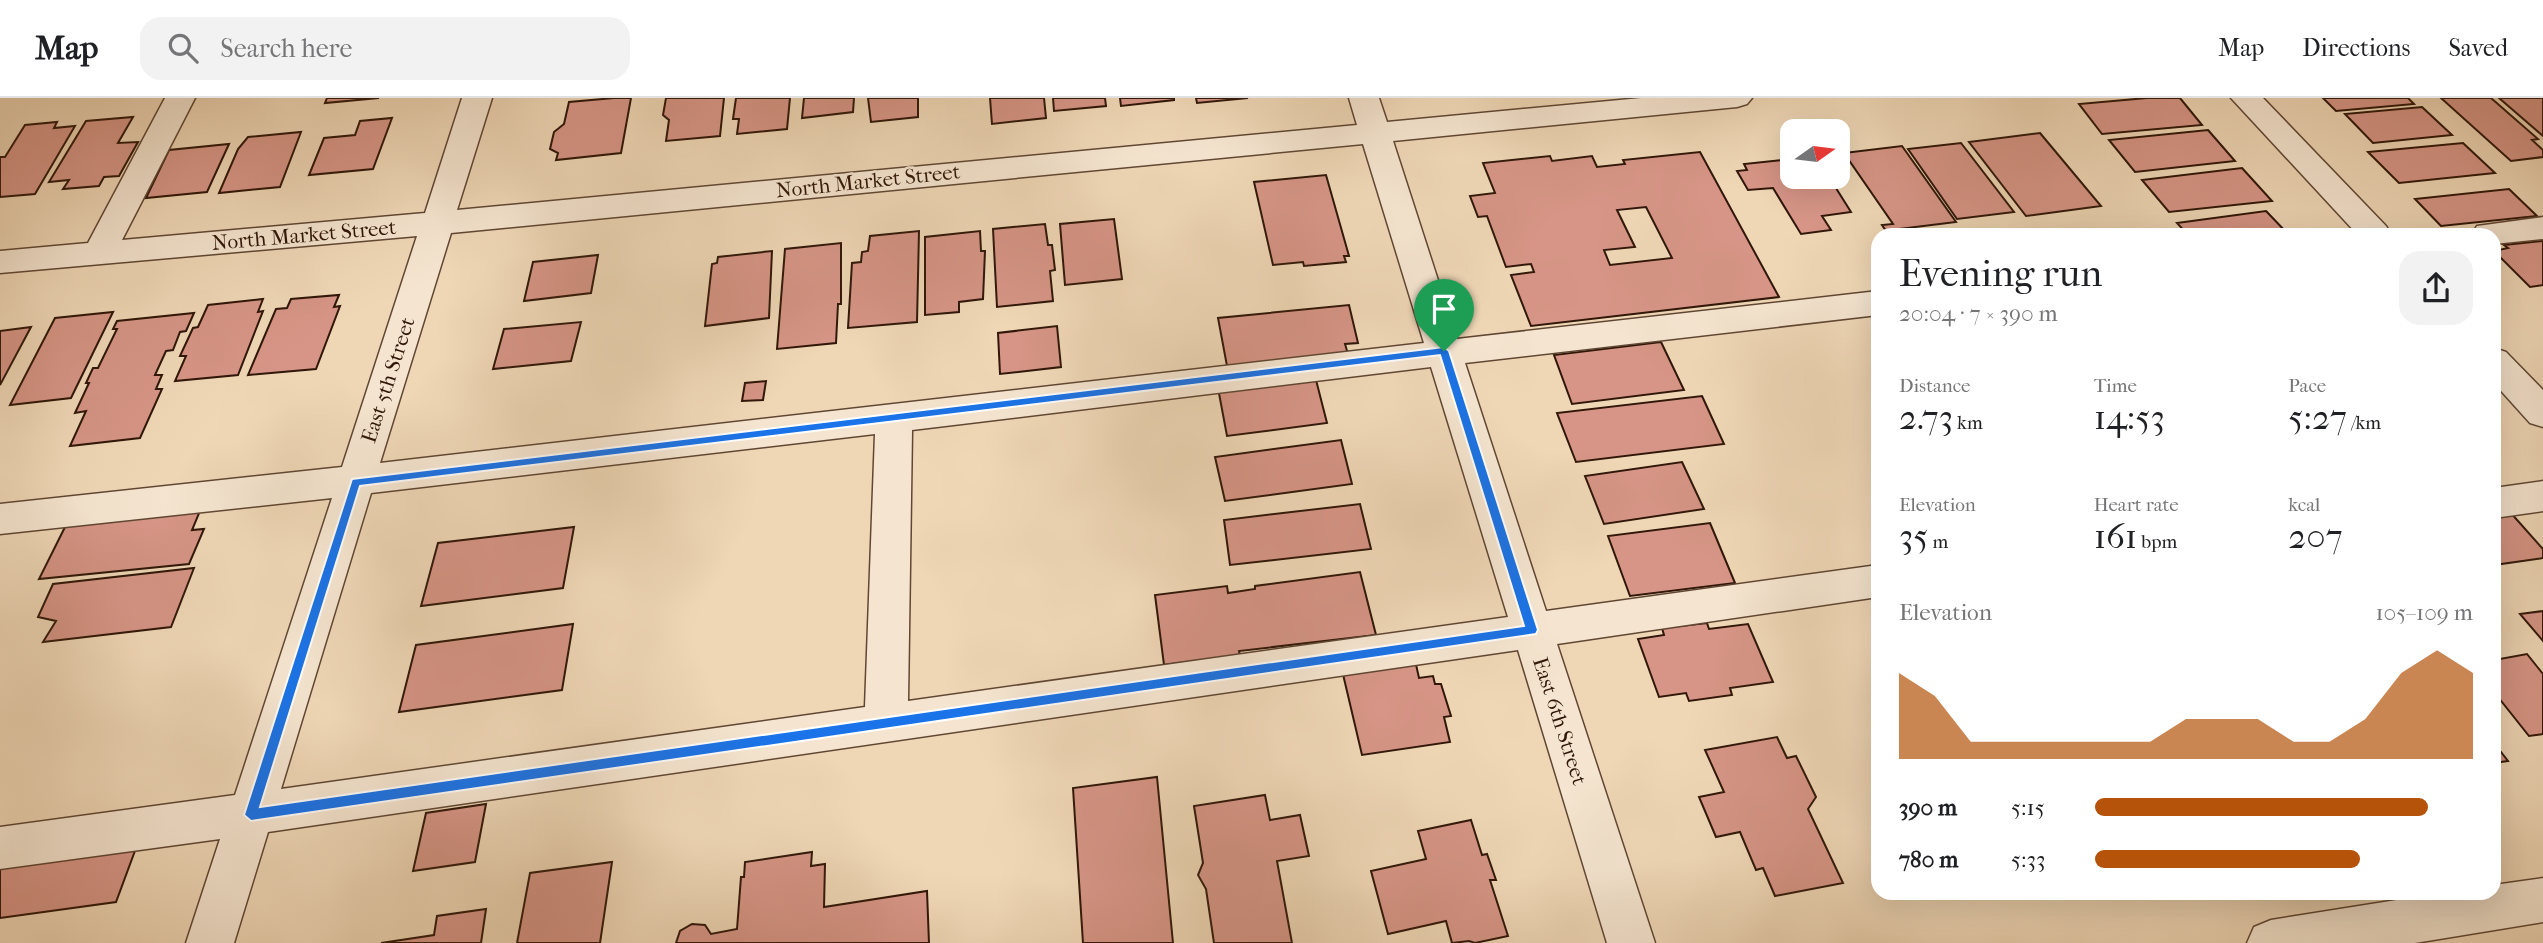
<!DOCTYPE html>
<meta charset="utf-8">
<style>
:root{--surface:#fff;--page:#f2f2f2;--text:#202124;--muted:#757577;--line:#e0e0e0;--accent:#b45309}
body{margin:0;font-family:"IM FELL French Canon",serif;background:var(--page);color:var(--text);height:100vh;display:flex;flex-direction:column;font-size:26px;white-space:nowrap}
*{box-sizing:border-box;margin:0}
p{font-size:23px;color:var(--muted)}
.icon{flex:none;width:38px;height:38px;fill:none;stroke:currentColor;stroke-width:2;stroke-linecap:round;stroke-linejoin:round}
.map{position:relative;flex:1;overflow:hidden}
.drawer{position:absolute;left:1871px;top:130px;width:630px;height:672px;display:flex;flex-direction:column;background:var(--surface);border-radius:21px;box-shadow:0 7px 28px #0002}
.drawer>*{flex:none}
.needle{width:46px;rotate:76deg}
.tools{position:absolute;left:1780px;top:21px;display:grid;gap:14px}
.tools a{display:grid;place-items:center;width:70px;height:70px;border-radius:14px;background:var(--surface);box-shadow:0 7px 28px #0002;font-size:35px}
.pin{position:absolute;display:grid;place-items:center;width:60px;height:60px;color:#fff;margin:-72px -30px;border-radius:50% 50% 50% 0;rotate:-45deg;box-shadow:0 0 7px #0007}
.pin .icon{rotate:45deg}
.round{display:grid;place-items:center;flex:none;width:74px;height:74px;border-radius:21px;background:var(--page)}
.head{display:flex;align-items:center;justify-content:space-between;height:119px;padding:0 28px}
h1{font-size:38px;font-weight:600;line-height:52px}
.metrics{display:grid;grid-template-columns:repeat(3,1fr);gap:10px;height:119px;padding:7px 28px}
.metrics div{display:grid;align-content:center}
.metrics b{font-size:35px;font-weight:600}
.metrics small{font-size:19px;font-weight:400}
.metrics p{font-size:19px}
.chart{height:196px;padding:14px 28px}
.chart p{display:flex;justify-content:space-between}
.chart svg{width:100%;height:126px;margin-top:7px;fill:var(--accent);opacity:.7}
ul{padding:0 28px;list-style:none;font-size:23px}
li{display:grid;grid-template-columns:112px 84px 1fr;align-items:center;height:52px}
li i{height:18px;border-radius:9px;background:var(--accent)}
header{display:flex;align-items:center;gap:42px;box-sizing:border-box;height:98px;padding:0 35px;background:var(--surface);border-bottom:2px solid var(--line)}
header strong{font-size:33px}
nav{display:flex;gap:38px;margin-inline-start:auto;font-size:24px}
.search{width:490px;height:63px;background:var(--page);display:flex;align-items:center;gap:18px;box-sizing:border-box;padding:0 24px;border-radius:21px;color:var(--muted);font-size:26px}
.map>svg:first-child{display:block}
.building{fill:#d69586;stroke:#301709;stroke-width:2;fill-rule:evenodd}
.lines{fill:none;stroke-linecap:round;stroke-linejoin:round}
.minor-casing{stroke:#604734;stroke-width:3}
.minor{fill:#f5e5d0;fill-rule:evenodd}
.route{fill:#1a73e8;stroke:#fff;stroke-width:2;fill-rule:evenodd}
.labels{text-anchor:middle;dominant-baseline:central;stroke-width:5;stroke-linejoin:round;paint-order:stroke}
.street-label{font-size:21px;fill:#301709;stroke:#f5e5d0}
</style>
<header>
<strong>Map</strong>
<div class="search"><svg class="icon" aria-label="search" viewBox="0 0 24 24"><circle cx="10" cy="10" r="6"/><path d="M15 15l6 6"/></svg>Search here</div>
<nav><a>Map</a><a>Directions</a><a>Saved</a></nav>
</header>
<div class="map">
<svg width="2543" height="845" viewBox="0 0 2543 845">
<rect width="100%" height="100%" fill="#efd7b6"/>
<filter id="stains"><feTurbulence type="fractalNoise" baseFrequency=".00286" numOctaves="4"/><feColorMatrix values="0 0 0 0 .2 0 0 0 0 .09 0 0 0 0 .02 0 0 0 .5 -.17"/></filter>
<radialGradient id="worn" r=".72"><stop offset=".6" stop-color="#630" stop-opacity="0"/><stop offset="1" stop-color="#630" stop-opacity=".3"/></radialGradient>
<path class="building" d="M327,0h52l-54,5z
M614,0h17l-10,55 -65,7 2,-7 -8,-4 4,-17 10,-8 5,-22z
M666,0h58l-4,38 -54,5 3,-21 -6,-5z
M736,0h54l-3,31 -50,5 2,-15h-6z
M804,0h50l-1,14 -51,6z
M868,0h50v19l-47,5z
M990,0h54l2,20 -54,6z
M1053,0h52l1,8 -52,5z
M1120,0h54v2l-53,6z
M1196,0h52l-51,5z
M2147,0h33l22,27 -100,9 -23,-30z
M2323,0h85l6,6 -78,7z
M2441,0h50l47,41 -6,1 11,10v7l-32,4z
M2499,0h44v38z
M2422,9l30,28 -79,8 -28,-29z
M133,19l-15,26 20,-1 -19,34 -15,1 -5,9 -36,3 6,-9 -20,2 37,-61z
M392,20l-19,51 -64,6 15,-37 31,-3 5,-14z
M57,24l-3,6 21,-2 -40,68 -35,3v-40h5l20,-32z
M2208,32l27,31 -100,11 -26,-32z
M301,34l-21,55 -61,6 19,-44 10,-12z
M2040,35l61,73 -75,10 -57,-74z
M1961,45l53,69 -57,7 -49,-70z
M2463,45l32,30 -96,10 -31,-31z
M229,46l-22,48 -61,6 23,-48z
M1902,48l54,76 -57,7 4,5h-15l-6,-9 11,-1 -49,-71z
M1700,54l79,145 -248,29 -20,-51 23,-3 -3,-8 -25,3 -19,-51 -9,1 -8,-21 25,-3 -12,-30 67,-7 2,5 40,-5 5,11 28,-3 -2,-4zM1646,109l26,51 -62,7 -6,-15 31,-3 -18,-37z
M1792,61v18h37l22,35 -29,4 9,14 -30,4 -28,-46 -25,2 -11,-19 10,-1 -3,-6z
M2242,70l30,33 -103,11 -27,-32z
M1326,77l23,81h-5l2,6 -42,4 -1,-4 -30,3 -19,-83z
M2509,91l28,27 -96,10 -26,-27z
M2266,113l22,23h-101l-10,-11z
M1114,121l8,60 -57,6 -5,-61z
M1045,126l3,21h4l3,25 -5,1 3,30 -56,6 -4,-78z
M919,133l-2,91 -69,6 4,-65 9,-1 1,-10 6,-1 2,-15z
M980,133l1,20h4l-2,48 -24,3v10l-34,3v-78z
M2543,143v44l-13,2 -36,-36 14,-3 -4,-3z
M841,145v61h-3l-2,39 -59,6 8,-100z
M772,153l-3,67 -64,8 7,-62 5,-1 1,-6z
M598,157l-7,38 -67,8 9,-39z
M339,197l-5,12 6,-1 -24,63 -68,6 28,-66 11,-1 4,-9z
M263,201l-5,13 5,-1 -25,64 -63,6 11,-25h-6l13,-28 5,-1 10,-22z
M1349,207l9,38 -13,1 3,10 -121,12 -9,-48z
M113,214l-42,86 -61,7 45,-87z
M194,215l-8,18 -6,1 -7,18 -7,1 -11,24h7l-6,14h6l-22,49 -70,8 16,-35 -11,2 14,-30h-3l7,-15h5l19,-39h-4l4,-8z
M581,224l-10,39 -78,8 11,-40z
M1057,228l4,41 -61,7 -2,-41z
M31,229l-31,58v-54z
M1661,244l23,48 -112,14 -18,-49z
M1315,278l12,47 -100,13 -9,-48z
M766,283l-3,19 -21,1 3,-18z
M1702,298l22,48 -148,18 -19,-49z
M1341,342l11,44 -127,17 -10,-44z
M1682,364l22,47 -100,15 -19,-48z
M1360,406l11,45 -141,16 -6,-45z
M202,408l-10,24 12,-1 -15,35 -150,15 30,-60z
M2510,414l33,37v9l-49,7v-50z
M1710,425l25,60 -105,13 -22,-60z
M574,429l-11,61 -142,18 17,-63z
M194,470l-23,59 -128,15 13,-21 -18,-4 15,-33z
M1360,474l16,63 -137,16 1,4 -76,10 -9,-70 72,-9 1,7 27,-4v-3z
M2543,513v30l-23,-27z
M1707,525l2,6 39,-5 25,58 -43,6 2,7 -43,6 -3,-8 -27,4 -21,-58 26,-4 -2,-7z
M573,526l-11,66 -163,22 17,-67z
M2527,556l16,20v60l-14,2 -35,-44v-32z
M1415,562l4,18 14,-2 2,8h6l10,32 -7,1 6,25 -88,13 -20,-85z
M1777,639l10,21 9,-2 20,41 -8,12 35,74 -68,13 -12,-28 -7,2 -16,-38 -24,5 -17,-40 25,-5 -19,-42z
M2494,645l14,18 -14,2z
M1157,679l16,166h-90l-10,-155z
M1265,697l5,25 30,-5 9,41 -32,5 15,82h-78l-8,-54 -8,-14 5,-12 -9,-57z
M486,706l-11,58 -62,9 13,-58z
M1471,722l11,35 5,-1 9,26h-6l18,56 -33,7 -6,-2 -17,2 -6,-22 -58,13 -17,-63 55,-12 -8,-28z
M139,742l-23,62 -116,16v-59z
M812,754l-1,14 14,-2 -1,43 103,-16 2,52h-253l4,-12 12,-7 13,1 6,9 26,-5 4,-52h3l1,-15z
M612,764l-12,81h-83l13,-70z
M486,811l-5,34h-100l53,-8 3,-19z"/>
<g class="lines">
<g class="minor-casing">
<path id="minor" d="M165,0h30l-73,142 303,-27 37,-115h30l-35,112 900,-85 -8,-27h30l8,24 254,-24h111l-5,6 -10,3 -344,34 64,198 421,-48v24l-413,48 81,248 332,-46v32l-321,47 98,299h-48l-89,-293 -1250,182 -34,111h-48l34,-104 -220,30v-42l235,-32 97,-297 -332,36v-30l342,-37 75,-231 -417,37v-22l88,-8zM1363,46l61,199 -1044,120 71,-230zM1431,269l77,250 -600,84 4,-271zM875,336l-10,273 -584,82 90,-296z
M2231,0h32l123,128 5,8h-34z
M2543,119v22l-49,5v-10h-22l5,-8z
M2494,250l12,4 37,38v37l-13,-4 -36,-40z
M2543,383v30l-49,7v-30z
M2543,780v44l-128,21h-168l7,-16 17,-7 176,-28h47v-7z"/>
</g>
<use href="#minor" class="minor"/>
</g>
<path class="route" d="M1444,249l5,4 89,279 -2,4 -1285,187 -7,-6 108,-336zM1440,257l84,271 -1264,181 100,-321z"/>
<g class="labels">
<g class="street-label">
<text transform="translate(868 83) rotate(-6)">North Market Street</text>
<text transform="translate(304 137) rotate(-5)">North Market Street</text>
<text transform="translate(388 282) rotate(-72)">East 5th Street</text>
<text transform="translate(1560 623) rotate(72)">East 6th Street</text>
</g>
</g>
<rect width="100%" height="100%" filter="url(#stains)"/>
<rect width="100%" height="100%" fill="url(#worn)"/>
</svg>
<div class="tools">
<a><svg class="needle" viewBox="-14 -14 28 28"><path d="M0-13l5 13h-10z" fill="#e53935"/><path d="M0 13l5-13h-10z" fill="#757577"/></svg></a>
</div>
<div class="pin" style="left:1444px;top:253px;background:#1e9e55"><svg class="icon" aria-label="arrive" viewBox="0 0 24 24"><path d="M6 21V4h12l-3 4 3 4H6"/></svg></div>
<section class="drawer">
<div class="head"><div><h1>Evening run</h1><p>20:04 · 7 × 390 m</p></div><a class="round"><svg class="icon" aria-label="share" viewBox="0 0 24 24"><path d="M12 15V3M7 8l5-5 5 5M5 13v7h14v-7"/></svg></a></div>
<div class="metrics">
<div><p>Distance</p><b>2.73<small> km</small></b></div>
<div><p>Time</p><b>14:53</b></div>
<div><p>Pace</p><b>5:27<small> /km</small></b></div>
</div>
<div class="metrics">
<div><p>Elevation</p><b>35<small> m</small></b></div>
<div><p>Heart rate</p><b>161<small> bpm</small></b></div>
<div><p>kcal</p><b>207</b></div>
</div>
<div class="chart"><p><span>Elevation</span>105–109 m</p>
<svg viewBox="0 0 160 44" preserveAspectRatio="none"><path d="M0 44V14L10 22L20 38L30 38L40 38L50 38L60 38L70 38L80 30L90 30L100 30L110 38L120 38L130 30L140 14L150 6L160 14V44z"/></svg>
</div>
<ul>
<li><b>390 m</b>5:15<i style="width:88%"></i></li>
<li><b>780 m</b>5:33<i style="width:70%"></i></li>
</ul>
</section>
</div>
